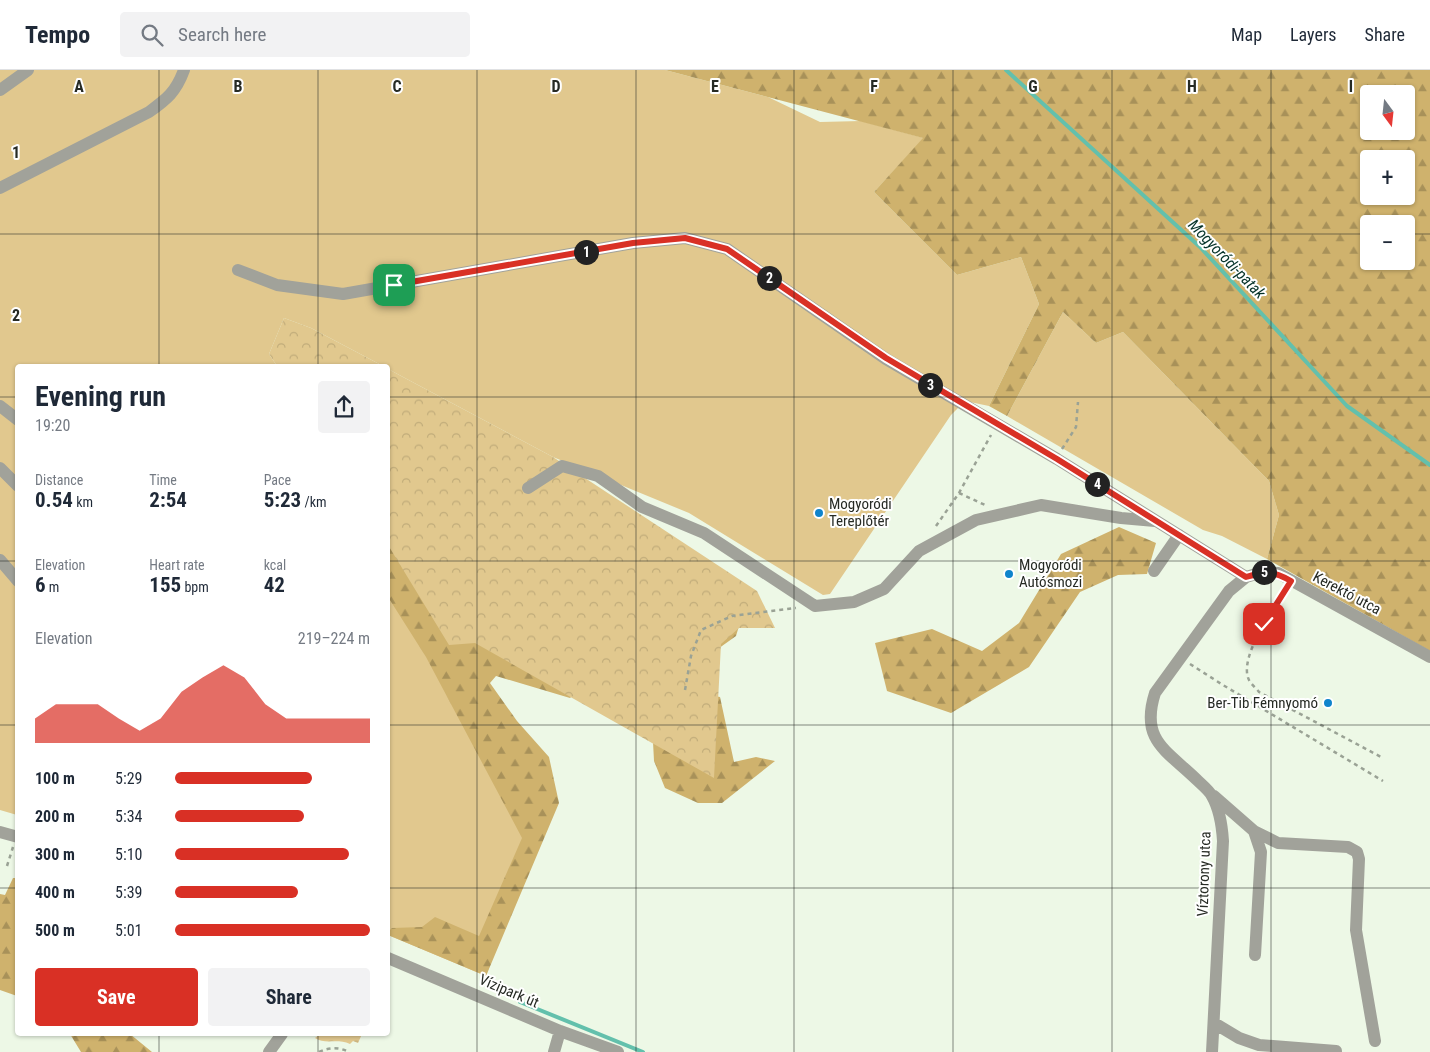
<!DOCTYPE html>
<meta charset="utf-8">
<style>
:root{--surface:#fff;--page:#f2f2f3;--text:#1f2937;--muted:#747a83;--line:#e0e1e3;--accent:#d93025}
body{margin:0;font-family:"Roboto Condensed",sans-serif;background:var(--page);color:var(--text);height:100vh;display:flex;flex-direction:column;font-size:19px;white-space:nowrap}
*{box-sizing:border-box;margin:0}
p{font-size:16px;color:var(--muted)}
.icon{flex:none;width:28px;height:28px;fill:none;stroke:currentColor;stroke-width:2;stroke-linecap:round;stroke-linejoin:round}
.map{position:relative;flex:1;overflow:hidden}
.details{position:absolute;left:15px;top:294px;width:375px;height:672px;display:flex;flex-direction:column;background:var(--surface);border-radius:5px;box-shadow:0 1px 4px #0004}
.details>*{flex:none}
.needle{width:32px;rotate:165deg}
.tools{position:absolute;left:1360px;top:15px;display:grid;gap:10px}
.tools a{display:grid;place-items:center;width:55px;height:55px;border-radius:5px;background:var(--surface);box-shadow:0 1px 4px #0004;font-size:25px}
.pin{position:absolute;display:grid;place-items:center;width:42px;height:42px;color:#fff;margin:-21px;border-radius:10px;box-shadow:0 2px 8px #0006}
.km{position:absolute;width:25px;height:25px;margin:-12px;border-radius:50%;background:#222;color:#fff;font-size:14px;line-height:25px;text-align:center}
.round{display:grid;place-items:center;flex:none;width:52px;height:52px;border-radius:5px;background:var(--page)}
.summary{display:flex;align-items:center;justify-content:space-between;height:85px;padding:0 20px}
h1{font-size:28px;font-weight:700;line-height:38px}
.stats{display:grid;grid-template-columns:repeat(3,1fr);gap:8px;height:85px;padding:5px 20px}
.stats div{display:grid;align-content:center}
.stats b{font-size:21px;font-weight:700}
.stats small{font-size:14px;font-weight:400}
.stats p{font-size:14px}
.chart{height:140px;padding:10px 20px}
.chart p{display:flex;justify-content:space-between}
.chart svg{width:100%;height:90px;margin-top:5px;fill:var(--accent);opacity:.7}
.primary-button{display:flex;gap:10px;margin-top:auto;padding:10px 20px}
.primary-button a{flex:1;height:58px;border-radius:5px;background:var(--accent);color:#fff;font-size:20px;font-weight:700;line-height:58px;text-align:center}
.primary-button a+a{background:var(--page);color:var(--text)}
ul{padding:0 20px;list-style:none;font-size:16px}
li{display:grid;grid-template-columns:80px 60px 1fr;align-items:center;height:38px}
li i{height:12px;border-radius:6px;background:var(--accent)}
header{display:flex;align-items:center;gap:30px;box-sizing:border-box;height:70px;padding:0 25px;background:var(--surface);border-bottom:1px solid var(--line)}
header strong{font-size:24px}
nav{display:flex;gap:28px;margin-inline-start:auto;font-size:18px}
.search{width:350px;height:45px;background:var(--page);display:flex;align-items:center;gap:12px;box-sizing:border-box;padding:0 18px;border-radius:5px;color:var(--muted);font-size:19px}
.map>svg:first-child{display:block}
.grass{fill:#e1c88e}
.forest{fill:url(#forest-firs);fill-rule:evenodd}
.park{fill:url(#park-crowns)}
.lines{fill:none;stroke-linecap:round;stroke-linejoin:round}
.stream{stroke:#63c0ac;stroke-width:4}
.path{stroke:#9aa295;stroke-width:2.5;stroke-dasharray:4 4;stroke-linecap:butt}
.minor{stroke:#a1a29a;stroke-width:12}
.route-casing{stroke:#fff;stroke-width:10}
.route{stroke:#d93025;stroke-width:6}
.grid{fill:none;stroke:#262a24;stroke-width:1;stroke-opacity:0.55}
.poi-dot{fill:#0f84cc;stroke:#fff;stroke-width:2}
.labels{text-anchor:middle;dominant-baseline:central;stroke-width:4;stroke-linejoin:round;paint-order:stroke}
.poi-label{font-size:15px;fill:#262a24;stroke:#fff;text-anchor:start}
.street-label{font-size:15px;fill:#262a24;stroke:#fff}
.water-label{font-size:16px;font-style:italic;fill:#05332a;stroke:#fff}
.grid-label{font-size:16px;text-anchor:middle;font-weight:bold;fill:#262a24;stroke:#fff;stroke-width:4;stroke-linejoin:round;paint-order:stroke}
</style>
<header>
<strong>Tempo</strong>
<div class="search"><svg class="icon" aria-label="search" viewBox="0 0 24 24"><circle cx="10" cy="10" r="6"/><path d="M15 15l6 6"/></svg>Search here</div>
<nav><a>Map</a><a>Layers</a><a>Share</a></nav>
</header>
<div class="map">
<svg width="1430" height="982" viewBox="0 0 1430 982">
<defs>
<pattern id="forest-firs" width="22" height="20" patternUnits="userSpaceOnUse" patternTransform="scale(1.25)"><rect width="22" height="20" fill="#cfb26d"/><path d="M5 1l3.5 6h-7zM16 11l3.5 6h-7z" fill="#a89159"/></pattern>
<pattern id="park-crowns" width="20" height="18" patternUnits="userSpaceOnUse" patternTransform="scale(1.25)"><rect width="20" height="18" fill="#e1c88e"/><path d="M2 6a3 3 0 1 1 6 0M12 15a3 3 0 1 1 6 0" fill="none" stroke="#c1ac7a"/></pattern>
</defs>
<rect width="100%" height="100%" fill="#edf8e6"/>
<path class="grass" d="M0,0h665l103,27 52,25 41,-1 63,17 -50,54 83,83 64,-18 18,47 -50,102 -24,-5 -14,14 -121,179 -7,1 -134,-82 -136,-56 -165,-88v-3h-5l-72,-38 -27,-10 -15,36 8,12h-259l-1,449 -17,-5z
M1063,242l33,31 27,-11 146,149 10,34 -12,44 -45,-23 -19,-6 -196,-114z
M388,475l161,258 -63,173 -98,-41z"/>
<path class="forest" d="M665,0h765v581l-163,-92 12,-44 -10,-34 -146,-149 -27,11 -33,-31 -56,104 -18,-10 50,-102 -18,-47 -64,18 -83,-83 49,-54zM1369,24h37v37h-37zM1369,89h37v37h-37zM1369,154h37v37h-37z
M388,299l360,227 -12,40 -28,20 -4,38 16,3 14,65 22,-5 19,4 -53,42h-24l-33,-15 -11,-27 -2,-38 -69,-37 -13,12 -74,-22 -6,7 27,38 32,36 10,46 -73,173 -98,-41v-3l4,-4 30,-1 13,-10 44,19 43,-98 -96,-181 -38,-60z
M1119,457l37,16 -9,31 -29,1 -38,17 -51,75 -78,46 -64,-22 -12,-48 57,-14 50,22 37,-28 42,-69z
M13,808h4v118l-17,-6v-96l5,1z
M70,964h60l22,18h-71z"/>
<path class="park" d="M284,248l27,10 72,38h-106l-8,-12z
M388,299l165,88 204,134 18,37h-36l-18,16 -7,134 -239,-135 -26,2 -61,-100z
M320,964h42l-4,9 -5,-2 -3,3c-13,-6 -25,1 -35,-6z"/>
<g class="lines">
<path class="stream" d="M1006,0l194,177 147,159 83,59
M520,932l123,50"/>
<path class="path" d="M1062,379l14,-22 2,-25
M959,423l26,12
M936,456l23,-33 32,-58
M1285,521c-12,18 -47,67 -36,89 2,4 7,8 10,12l124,66
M1190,594l33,21 160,96
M685,620l6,-34 10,-26 31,-14 64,-8
M7,796l6,-19
M319,982c11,-5 20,-5 30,0"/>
<path class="minor" d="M0,20l28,-20
M0,118l149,-76c18,-13 27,-20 35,-42
M238,200l39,15 66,9 290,-51 52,-5 42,11 159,110 171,100 189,118
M0,336l18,14
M0,398l18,18
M528,418l34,-22 36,10 44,31 62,26 111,73 39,-4 30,-13 35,-38 57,-31 65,-15 80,13 34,3
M0,490l18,21
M1154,501l25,-36
M1214,726l40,35 24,12 70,4 9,5 2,7 -3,71 19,111
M1254,761l7,21 -6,103
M0,762l18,5
M388,888l172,73 58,21
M1214,953l25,15 20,7 77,6
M269,982l13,-18
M554,982l6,-21
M1212,982l11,-211c-1,-16 -3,-31 -11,-45 -3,-6 -11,-12 -16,-17 -30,-29 -56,-39 -41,-86l74,-102 17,-14 17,-5 15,1 152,84"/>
</g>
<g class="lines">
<g class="route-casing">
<path id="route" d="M394,215l239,-42 52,-5 42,11 159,109 171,101 189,118c20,-6 27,-6 45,4l-27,43"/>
</g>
<use href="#route" class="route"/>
</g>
<path class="grid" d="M159,0v296M318,0v296M477,0v982M636,0v982M794,0v982M953,0v982M1112,0v982M1271,0v982M0,164h1369M1406,164h24M0,327h18M388,327h1042M0,491h18M388,491h1042M0,655h18M388,655h1042M0,818h18M388,818h1042M159,964v18M318,964v18"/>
<g class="poi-dot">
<circle cx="819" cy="443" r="5"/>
<circle cx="1009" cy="504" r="5"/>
<circle cx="1328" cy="633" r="5"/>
</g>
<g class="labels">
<g class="poi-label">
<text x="829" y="434">Mogyoródi<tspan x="829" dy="17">Tereplőtér</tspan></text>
<text x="1019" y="495">Mogyoródi<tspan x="1019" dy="17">Autósmozi</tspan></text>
<text x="1318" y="633" text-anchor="end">Ber-Tib Fémnyomó</text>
</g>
<g class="street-label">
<text transform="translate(1347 523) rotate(28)">Kerektó utca</text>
<text transform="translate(1204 804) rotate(-88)">Víztorony utca</text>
<text transform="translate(509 921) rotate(23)">Vízipark út</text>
</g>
<g class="water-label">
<text transform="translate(1227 189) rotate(46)">Mogyoródi-patak</text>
</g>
</g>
<g class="grid-label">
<text x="79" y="22">A</text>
<text x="238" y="22">B</text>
<text x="397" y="22">C</text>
<text x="556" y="22">D</text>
<text x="715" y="22">E</text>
<text x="874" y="22">F</text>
<text x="1033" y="22">G</text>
<text x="1192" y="22">H</text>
<text x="1351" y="22">I</text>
<text x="16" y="88">1</text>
<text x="16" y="251">2</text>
</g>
</svg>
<div class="tools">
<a><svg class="needle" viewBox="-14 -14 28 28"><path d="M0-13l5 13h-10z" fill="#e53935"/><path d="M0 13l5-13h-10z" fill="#747a83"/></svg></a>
<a>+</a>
<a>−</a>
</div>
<div class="pin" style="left:394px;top:215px;background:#1e9e55"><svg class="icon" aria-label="arrive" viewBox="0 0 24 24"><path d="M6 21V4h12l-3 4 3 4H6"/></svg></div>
<div class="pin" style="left:1264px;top:554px;background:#d93025"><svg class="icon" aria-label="check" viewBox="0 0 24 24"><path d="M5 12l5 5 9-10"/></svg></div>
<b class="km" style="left:586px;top:182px">1</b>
<b class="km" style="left:769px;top:208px">2</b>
<b class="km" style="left:930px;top:315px">3</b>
<b class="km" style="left:1097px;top:414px">4</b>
<b class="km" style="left:1264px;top:502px">5</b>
<section class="details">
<div class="summary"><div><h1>Evening run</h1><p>19:20</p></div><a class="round"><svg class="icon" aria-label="share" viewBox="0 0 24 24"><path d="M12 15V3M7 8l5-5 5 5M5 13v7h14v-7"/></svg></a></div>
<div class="stats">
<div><p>Distance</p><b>0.54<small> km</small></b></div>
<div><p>Time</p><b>2:54</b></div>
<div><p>Pace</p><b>5:23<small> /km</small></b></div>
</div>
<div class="stats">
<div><p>Elevation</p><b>6<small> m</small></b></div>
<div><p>Heart rate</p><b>155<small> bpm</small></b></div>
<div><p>kcal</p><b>42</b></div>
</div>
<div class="chart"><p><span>Elevation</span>219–224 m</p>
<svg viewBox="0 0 160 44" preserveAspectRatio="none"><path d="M0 44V32L10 25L20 25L30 25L40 32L50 38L60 32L70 19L80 12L90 6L100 12L110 25L120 32L130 32L140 32L150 32L160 32V44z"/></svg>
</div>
<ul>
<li><b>100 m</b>5:29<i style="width:70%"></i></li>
<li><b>200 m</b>5:34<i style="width:66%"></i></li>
<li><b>300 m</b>5:10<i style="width:89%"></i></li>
<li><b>400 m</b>5:39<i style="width:63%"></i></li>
<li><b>500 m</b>5:01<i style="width:100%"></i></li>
</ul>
<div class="primary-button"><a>Save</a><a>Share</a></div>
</section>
</div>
